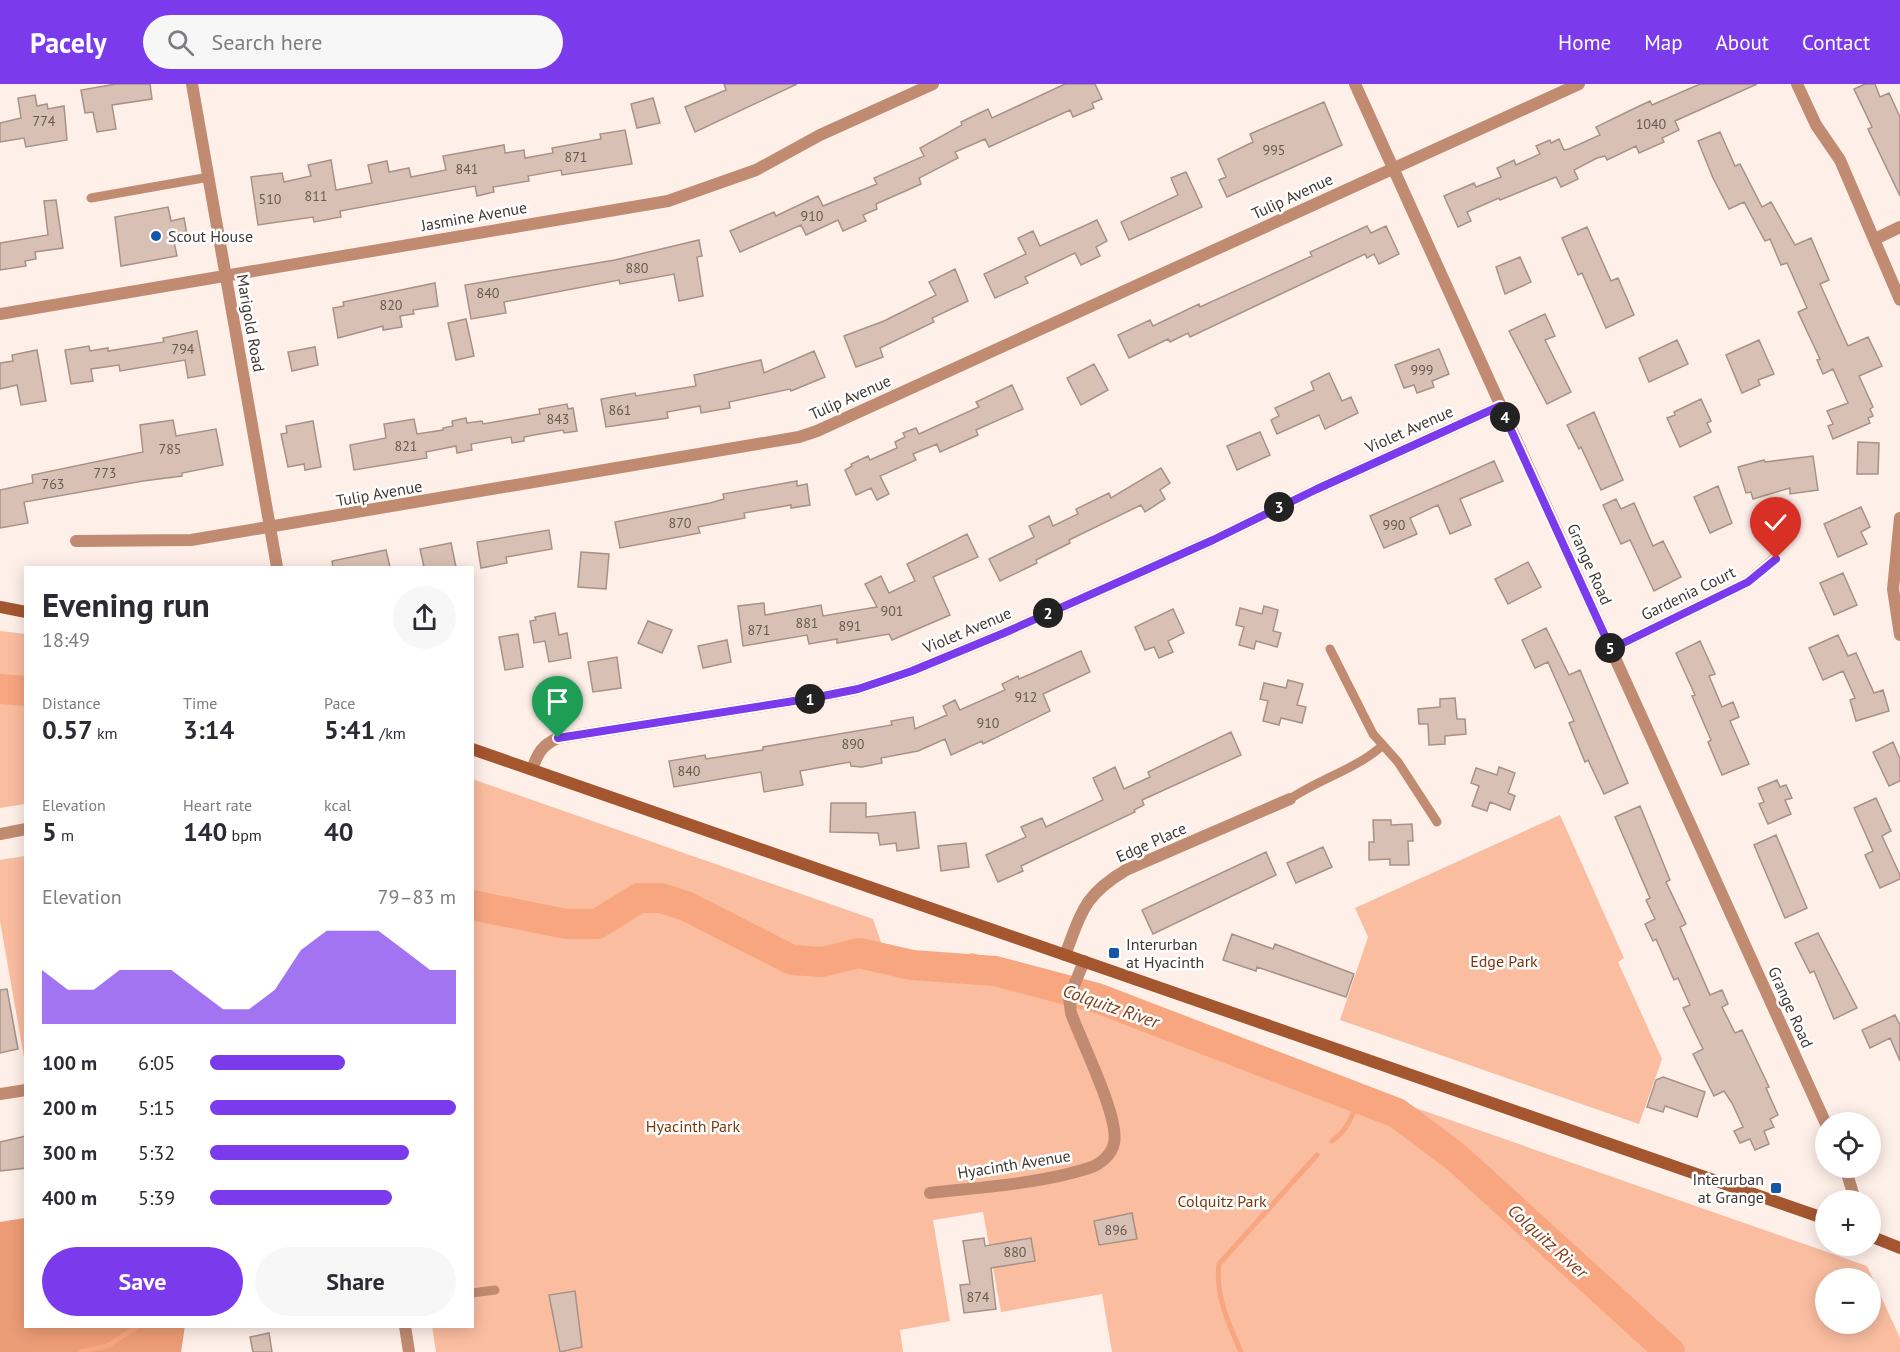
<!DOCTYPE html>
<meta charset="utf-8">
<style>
:root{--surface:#fff;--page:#f7f7f7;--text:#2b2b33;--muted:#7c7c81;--accent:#7c3aed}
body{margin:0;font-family:"PT Sans",sans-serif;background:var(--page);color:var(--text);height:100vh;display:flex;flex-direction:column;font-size:22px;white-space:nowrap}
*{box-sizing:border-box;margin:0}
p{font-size:20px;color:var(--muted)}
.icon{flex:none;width:33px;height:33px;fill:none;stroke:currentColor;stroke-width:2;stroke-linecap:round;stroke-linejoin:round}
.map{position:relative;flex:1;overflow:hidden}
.details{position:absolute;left:24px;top:482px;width:450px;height:762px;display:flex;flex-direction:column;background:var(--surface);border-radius:0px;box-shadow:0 3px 15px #0003}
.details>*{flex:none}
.buttons{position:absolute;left:1815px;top:1028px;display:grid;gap:12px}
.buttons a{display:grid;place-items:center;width:66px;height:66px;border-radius:50%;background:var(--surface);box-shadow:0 3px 15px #0003;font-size:30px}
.pin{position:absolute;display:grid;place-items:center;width:51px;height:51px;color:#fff;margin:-62px -26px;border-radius:50% 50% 50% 0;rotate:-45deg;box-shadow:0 0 6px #0007}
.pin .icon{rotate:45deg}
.km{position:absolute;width:30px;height:30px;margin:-15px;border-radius:50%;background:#222;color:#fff;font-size:16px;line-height:30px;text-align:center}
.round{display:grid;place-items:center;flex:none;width:63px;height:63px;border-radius:32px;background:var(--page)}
.head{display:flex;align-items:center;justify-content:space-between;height:102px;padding:0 18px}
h1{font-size:33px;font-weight:600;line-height:45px}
.metrics{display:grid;grid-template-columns:repeat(3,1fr);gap:9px;height:102px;padding:6px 18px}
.metrics div{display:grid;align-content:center}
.metrics b{font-size:26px;font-weight:600}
.metrics small{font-size:16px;font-weight:400}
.metrics p{font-size:16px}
.chart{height:168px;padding:12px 18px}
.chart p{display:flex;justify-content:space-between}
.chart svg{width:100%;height:108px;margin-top:6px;fill:var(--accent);opacity:.7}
.action{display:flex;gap:12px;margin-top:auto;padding:12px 18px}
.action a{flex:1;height:69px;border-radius:36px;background:var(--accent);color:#fff;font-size:24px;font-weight:600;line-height:69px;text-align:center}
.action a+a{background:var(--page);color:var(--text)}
ul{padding:0 18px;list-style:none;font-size:20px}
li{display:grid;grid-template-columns:96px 72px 1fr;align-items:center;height:45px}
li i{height:15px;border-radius:8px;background:var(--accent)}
header{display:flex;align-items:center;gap:36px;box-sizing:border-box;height:84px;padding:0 30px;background:var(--accent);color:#fff}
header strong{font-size:28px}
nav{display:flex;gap:33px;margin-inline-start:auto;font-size:21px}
.search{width:420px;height:54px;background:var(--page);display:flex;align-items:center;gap:15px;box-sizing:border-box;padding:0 21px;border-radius:33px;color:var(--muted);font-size:22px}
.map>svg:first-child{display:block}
.green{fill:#fabda0;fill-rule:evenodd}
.forest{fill:#ec9c76}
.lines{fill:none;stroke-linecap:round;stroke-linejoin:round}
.stream{stroke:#f7a680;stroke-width:5}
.river{stroke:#f7a680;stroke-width:30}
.building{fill:#d9c0b4;stroke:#a89186;stroke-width:1.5}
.lane{stroke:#c18b71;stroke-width:9}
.street{stroke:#c18b71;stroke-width:12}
.secondary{stroke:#a4562f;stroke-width:12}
.route-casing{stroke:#fff;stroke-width:12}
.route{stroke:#7c3aed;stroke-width:8}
.poi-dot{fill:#1357a6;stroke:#fff;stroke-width:2}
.labels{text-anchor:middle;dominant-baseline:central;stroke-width:5;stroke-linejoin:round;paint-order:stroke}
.number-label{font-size:14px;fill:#675952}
.street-label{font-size:16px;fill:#413732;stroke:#fff}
.poi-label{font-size:16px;fill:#413732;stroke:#fff;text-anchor:start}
.park-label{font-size:16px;fill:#7d350a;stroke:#fff}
.water-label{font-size:18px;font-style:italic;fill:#853d14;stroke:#fff}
</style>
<header>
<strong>Pacely</strong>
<div class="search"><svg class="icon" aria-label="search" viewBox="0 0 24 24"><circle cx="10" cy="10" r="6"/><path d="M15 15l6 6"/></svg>Search here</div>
<nav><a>Home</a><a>Map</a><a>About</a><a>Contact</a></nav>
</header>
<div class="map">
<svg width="1900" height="1268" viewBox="0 0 1900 1268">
<rect width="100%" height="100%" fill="#feefe8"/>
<path class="green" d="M0,547l26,3 -1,170 -25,4z
M472,695l401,140 17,49 83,-15 894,313 33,72v14h-788l-10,-58 -101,18 -18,-100 -50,8 17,101 -50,9 3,22h-467l-4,-26h40zM1826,1194h44v45h-44z
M1560,731l64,143 -6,4 44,97 -23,65 -299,-104 28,-83 -13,-29z
M25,772l1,207h-1l-25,-142v-61z"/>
<path class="forest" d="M25,1134l1,108h159l-4,26h-181v-130z"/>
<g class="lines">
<path class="stream" d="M1332,1057c16,-11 21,-26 26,-43
M80,1268l27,-6 31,-20
M1241,1268c-12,-28 -26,-56 -22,-88l98,-109"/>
<path class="river" d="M0,605l26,2
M472,821l94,19h31l42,-26h22l25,8 106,54 30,2 37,-9 53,12 83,6 102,27 300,115 60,45 213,194"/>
</g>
<path class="building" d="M116,0h34l2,15 -40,6 4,24 -19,3 -4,-20 -8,1 -4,-23z
M724,0h73l-102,48 -10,-25 41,-17z
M1065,0h30l7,15 -10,4 2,5 -21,9 -3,-7 -81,37 -4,-8 -30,13 3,6 -39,20 2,6 -45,20 1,5 -14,6 3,6 -23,10 -5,-11 -32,15 -5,-10 -61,27 -10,-21 44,-19 2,4 42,-20 5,10 54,-22 -3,-6 50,-22 -4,-8 42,-23 -1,-3 27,-13 4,9z
M1700,0h57l-82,37 4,9 -17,8 2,4 -25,11 -3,-7 -29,14 -2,-4 -8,2 -23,12 4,9 -17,8 -5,-10 -56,23 -1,-2 -32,14 4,9 -13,6 -14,-31 30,-13 2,4 25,-10 -4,-9 17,-8 2,5 24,-11 -4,-8 14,-6 1,3 8,-4 5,11 5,-1 31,-14 -4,-8 33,-16 21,-10 2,4z
M1865,0h10l5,13 9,-4 11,24v79l-32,-67 4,-2 -18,-38z
M35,11l2,11 10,-2 1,5 16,-3 3,34 -41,7 -2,-9 -24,4v-19l21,-5 -3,-20z
M653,14l7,25 -23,5 -6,-24z
M1324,18l18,43 -115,52 -8,-17 7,-3 -8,-18 35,-17 -3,-8z
M625,46l7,34 -70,11 -1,-5 -33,6 1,5 -36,6 1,5 -17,4 -2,-10 -135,25 1,6 -27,5 -1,-5 -55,8 -7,-48 31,-4 2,9 27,-6 -3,-11 23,-5 5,30 36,-7 -4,-18 19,-4 2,11 20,-4 2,9 35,-7 -3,-14 61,-11 1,8 19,-3 1,8 28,-5 -1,-5 49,-9 -1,-5z
M1720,48l15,34 5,-2 22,43 9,-5 24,43 16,-7 18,42 -9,4 28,62 20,-9 14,29 -23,10 14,31 -3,2 3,7 -5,2 2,5 -37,16 -5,-13 5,-2 -6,-13 21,-8 -15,-34 -10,5 -6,-14 3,-1 -22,-47 9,-4 -20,-45 -6,2 -11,-26 -5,2 -21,-39 -15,7 -16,-31 -15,-37z
M1186,88l16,35 -73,33 -8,-18 57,-27 -7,-17z
M56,116l7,48 -28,4 1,7 -11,2 1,5 -26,4v-27l48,-8 -4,-34z
M168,123l3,14 13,-3 4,22 -14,2 3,14 -56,10 -6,-49z
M1097,136l10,21 -11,6 4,9 -19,9 -6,-12 -50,24 3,6 -33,15 -11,-24 42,-20 -8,-16 15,-7 7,15z
M1367,142l4,7 15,-7 13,28 -20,10 -5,-10 -7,4 -2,-4 -175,83 -2,-4 -18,9 -2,-3 -39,19 -11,-23 32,-15 3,6 46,-22 1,3 112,-51 -2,-4z
M1587,143l24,54 7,-3 16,37 -28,13 -24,-55 -4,2 -16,-37z
M699,156l3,16 -5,1 6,39 -24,5 -5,-27 -54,10 -1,-4 -115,22 2,11 -35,6 -6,-34 150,-25z
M1520,173l11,25 -26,12 -9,-27z
M955,185l13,32 -36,17 2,4 -54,26 3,9 -27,10 -12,-31 40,-15 52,-26 -7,-13z
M435,199l3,23 -25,4 1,4 -14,2 2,11 -19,3v-4l-45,12 -5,-30 11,-2 -1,-4z
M1545,230l10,22 -10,4 26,52 -24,12 -38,-73z
M466,235l8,37 -18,4 -8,-37z
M197,247l8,44 -17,3 -3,-18 -65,11 -1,-6 -28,4 2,12 -22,3 -6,-34 24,-4 1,5 18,-3v3l56,-9 -1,-4z
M1677,256l11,24 -39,18 -10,-24z
M1759,256l15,34 -16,6 2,5 -18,8 -16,-38z
M315,263l3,18 -26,6 -4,-19z
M1439,265l10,25 -17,7 2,6 -17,6 -3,-8 -10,3 -9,-23z
M37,266l9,51 -25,4 -4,-20 -17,4v-26l13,-2 -1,-6z
M814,267l11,26 -34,14 -1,-2 -61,13 1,6 -29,5 -1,-7 -33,6 1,6 -62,9 -5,-28 34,-6 1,3 60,-10 -2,-11 67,-15 3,13z
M1094,280l14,26 -27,15 -14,-27z
M1329,289l13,28 9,-4 7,16 -33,16 -6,-14 -42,19 -6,-14 8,-4 -4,-8 39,-18 -3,-8z
M1012,301l11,24 -47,21 2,5 -38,17 -3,-8 -24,10 3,6 -36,16 9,18 -12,6 -6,-12 -15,7 -11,-25 7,-4 -1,-2 17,-8 2,4 27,-12 -2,-6 10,-5 -2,-4 13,-5 3,6 60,-27 -3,-5z
M1701,315l10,22 -4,2 4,9 -31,15 -13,-29 8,-3 -1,-3z
M567,320l1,5 5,-1 4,23 -13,2 -1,-3 -29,5 -10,2v4l-12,2 -1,-6 -40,7 1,6 -15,3 -1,-7 -30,6 1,6 -73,12 -4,-25 36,-7 -2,-14 30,-5 3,15 26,-4v-2l10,-2 -1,-5 14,-3 1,5 15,-2 1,3 57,-10 -1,-5z
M1594,328l29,68 -22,10 -20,-43 -2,2 -12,-24z
M173,336l3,16 40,-7 7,36 -41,8v3l-39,5 -119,21 4,21 -28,5v-38l33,-7 -1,-8 111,-23 -3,-27z
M313,337l8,46 -16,3 -1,-6 -16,3 -7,-33 6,-1 -1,-7z
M1260,348l10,23 -33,15 -10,-24z
M1858,358l21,1 -1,31h-21z
M1813,372l5,34 -28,4v-6l-37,11 -2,-7 -5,1 -8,-26 26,-7 1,2z
M1494,377l9,20 -43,18 11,26 -21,9 -12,-29 -28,13 7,16 -33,14 -14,-32z
M1161,384l9,15 -10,7 5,9 -20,13 -4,-7 -72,35 1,3 -34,17 1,3 -37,18 -11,-22 45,-22 -5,-11 20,-10 4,10 25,-12 -2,-5 33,-16 2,5z
M797,397v5l10,-2 3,21 -19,3v-3l-47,8 1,5 -47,9 2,6 -80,15 -5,-26 95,-19 14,-4 -1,-5z
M1718,402l14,37 -22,10 -16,-36z
M1616,415l5,10 13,-6 19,43 10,-5 18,36 -27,14 -24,-51 -9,4 -18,-39z
M1861,423l9,20 -9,5 6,12 -29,13 -14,-33z
M549,446l3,19 -46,8 1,6 -26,5 -4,-26z
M967,450l11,23 -45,20 17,38 -58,25 -3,-6 -52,9v-4l-28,5 -2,-9 -64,11 -5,-40 26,-3 1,12 56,-10 2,11 54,-9 -12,-23 16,-8 8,17 26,-12 -8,-17z
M451,459l5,24h-32l-4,-18z
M386,466l4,17h-57l-1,-6z
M581,468l28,2 -3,35 -28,-2z
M1528,478l13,25 -33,17 -13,-25z
M1843,489l14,32 -23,10 -14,-32z
M1264,522l14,4 -5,21 8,2 -4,14 -21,-6 -2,8 -15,-4 5,-18 -8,-2 4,-17 22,6z
M1173,525l11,24 -16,8 5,11 -14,6 -5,-11 -9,3 -10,-23z
M555,529l4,22 8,-2 4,25 -22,4 -4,-21 -11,2 -4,-22 6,-1 -1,-3z
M648,537l24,9 -10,23 -24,-10z
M1546,544l23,47 11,-5 48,113 -24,11 -16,-34 -3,2 -16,-39 5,-2 -26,-59 -13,6 -13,-28z
M518,550l5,33 -18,3 -6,-33z
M1838,551l10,21 8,-3 18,40 9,-3 6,21 -33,10 -6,-21 5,-2 -12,-27 -20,9 -14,-32z
M727,556l4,22 -28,6 -5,-22z
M1700,557l15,33 -6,2 13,31 11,-5 6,15 -9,4 19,43 -27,11 -14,-33 3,-2 -19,-44 3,-1 -19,-42z
M1081,567l9,21 -47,22 7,17 -67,33 -1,-3 -31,14 -6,-16 -27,12 -37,7 1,5 -20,4 -11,-1 -1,-4 -50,9 3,14 -39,7 -3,-20 -87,15 -5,-26 36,-6 1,4 57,-9v-3l129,-22 -1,-4 22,-4 2,12 32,-14 -4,-9 12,-6 5,10 45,-20 -3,-6 16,-8 1,3 14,-6z
M617,573l4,31 -28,4 -5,-30z
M1288,596l15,4 -6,21 9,2 -4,16 -21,-5 -2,7 -16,-4 5,-20 -8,-2 4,-16 22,5z
M1455,614l2,21h8l1,15 -21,2v8l-16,1 -1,-21h-9l-1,-15 22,-2v-8z
M1231,648l10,23 -99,45 2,5 -10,5 1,2 -114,54 2,5 -25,11 -12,-27 40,-18 -5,-10 21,-9 4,9 57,-27 -10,-22 22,-11 9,22 26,-12 -2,-5z
M1893,658l7,17v22l-11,5 -16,-34z
M1499,683l16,6 -7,20 7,3 -5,14 -20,-8 -3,9 -15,-5 7,-20 -8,-3 5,-15 21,7z
M1777,696l3,7 6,-2 6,13 -7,2 6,14 -23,10 -9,-20 5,-2 -6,-14z
M1876,714l15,33 -9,5 18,39v4l-20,9 -15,-33 8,-4 -19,-43z
M831,719h35v14l49,-5 4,36 -22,3 -1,-8 -16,2 -2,-12 -48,-1z
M1640,722l30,74 -4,2 20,42 -6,3 30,68 12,-5 6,14 -6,3 13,26 7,-3 27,57 -3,1 12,27 -8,4 4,8 -10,4 5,13 -14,6 -5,-11 -10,4 -6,-12 9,-4 -11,-24 -8,-12 -10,5 -21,-42 10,-5 -20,-41 7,-3 -12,-27 -4,2 -18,-41 -3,2 -8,-17 10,-5 -9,-19 4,-2 -35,-81z
M1373,736h18v5l21,-1 1,17h-5l1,24h-19v-6l-21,1v-18h5z
M1776,751l31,73 -22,10 -31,-73z
M966,759l3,24 -28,4 -3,-25z
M1323,763l9,20 -36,16 -9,-20z
M1266,768l10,23 -123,59 -11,-24z
M1818,849l39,75 -23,11 -20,-48 -4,2 -15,-30z
M1232,850l41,15 2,-5 79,30 -8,23 -89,-30 -1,4 -33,-11z
M7,905l11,60 -18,4v-63z
M1895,931l5,10v36l-10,-23 -20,10 -8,-18z
M1663,993l42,15 -8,25 -32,-11 -2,6 -16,-5 9,-27z
M26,1052v32l-26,3v-29z
M1132,1129l5,26 -38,6 -5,-24z
M984,1154l1,8 46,-8 4,23 -44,7 5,41 -32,4 -4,-28 10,-1 -7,-43z
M575,1207l7,56 -22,5 -11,-57z
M269,1249l3,19h-19l-3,-15z"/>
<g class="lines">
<path class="lane" d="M91,114l118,-21
M1330,565l43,85 25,28 39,60
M1290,715c29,-20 67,-30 93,-54
M472,1209l23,-3"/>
<path class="street" d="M192,0l85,483
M1355,0l471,1040
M1797,0l19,41 24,35 60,140
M1875,155l25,-12
M0,230l668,-113 88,-31 64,-35 113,-51
M1900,434l-7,71 7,46
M76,457l115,-1 608,-103 18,-6 762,-347
M1611,565l137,-67 27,-23
M532,685c6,-16 10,-24 26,-31l255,-40 45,-9 54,-18 92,-38 209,-93 104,-51 183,-83
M0,750l26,-5
M1065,871c17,-44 19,-60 61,-85l164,-71
M0,1010l26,-4
M1845,1083l10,33
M930,1109c52,-6 109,-9 159,-25 10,-3 23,-13 25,-25 6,-25 -33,-102 -43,-130l-2,-15 15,-37
M405,1242l4,26"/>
<path class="secondary" d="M0,523l26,5
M472,665l1354,470
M1870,1152l30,12"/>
</g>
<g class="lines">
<g class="route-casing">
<path id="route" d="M558,654l255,-40 45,-9 54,-18 92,-38 209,-93 104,-51 183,-83 111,243 137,-67 28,-23"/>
</g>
<use href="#route" class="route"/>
</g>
<g class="poi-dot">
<circle cx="156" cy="152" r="6"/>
<rect x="1108" y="863" width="12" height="12" rx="3"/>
<rect x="1770" y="1098" width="12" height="12" rx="3"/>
</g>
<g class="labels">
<g class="number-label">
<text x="44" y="37">774</text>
<text x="1651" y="40">1040</text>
<text x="1274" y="66">995</text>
<text x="576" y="73">871</text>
<text x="467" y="85">841</text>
<text x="316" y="112">811</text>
<text x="270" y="115">510</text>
<text x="812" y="132">910</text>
<text x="637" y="184">880</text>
<text x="488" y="209">840</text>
<text x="391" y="221">820</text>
<text x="183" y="265">794</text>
<text x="1422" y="286">999</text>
<text x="620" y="326">861</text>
<text x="558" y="335">843</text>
<text x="406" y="362">821</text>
<text x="170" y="365">785</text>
<text x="105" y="389">773</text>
<text x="53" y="400">763</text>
<text x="680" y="439">870</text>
<text x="1394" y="441">990</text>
<text x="892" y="527">901</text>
<text x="807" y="539">881</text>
<text x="850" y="542">891</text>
<text x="759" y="546">871</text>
<text x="1026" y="613">912</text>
<text x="988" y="639">910</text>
<text x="853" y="660">890</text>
<text x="689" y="687">840</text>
<text x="1116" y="1146">896</text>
<text x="1015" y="1168">880</text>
<text x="978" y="1213">874</text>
</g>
<g class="street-label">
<text transform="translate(1292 112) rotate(-25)">Tulip Avenue</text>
<text transform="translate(474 132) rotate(-10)">Jasmine Avenue</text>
<text transform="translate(251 239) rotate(80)">Marigold Road</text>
<text transform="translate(850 313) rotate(-24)">Tulip Avenue</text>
<text transform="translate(1409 345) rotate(-24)">Violet Avenue</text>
<text transform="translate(379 409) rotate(-10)">Tulip Avenue</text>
<text transform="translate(1590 480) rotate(66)">Grange Road</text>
<text transform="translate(1688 509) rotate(-26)">Gardenia Court</text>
<text transform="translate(967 546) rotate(-23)">Violet Avenue</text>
<text transform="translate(1151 758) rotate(-24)">Edge Place</text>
<text transform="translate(1791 923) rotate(66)">Grange Road</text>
<text transform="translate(1014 1080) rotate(-9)">Hyacinth Avenue</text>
</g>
<g class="poi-label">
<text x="168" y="152">Scout House</text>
<text x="1126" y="860">Interurban<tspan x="1126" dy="18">at Hyacinth</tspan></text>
<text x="1764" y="1095" text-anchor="end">Interurban<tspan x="1764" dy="18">at Grange</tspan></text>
</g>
<g class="park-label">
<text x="1504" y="877">Edge Park</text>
<text x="693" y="1042">Hyacinth Park</text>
<text x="1222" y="1117">Colquitz Park</text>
</g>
<g class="water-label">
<text transform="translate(1111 922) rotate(19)">Colquitz River</text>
<text transform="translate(1548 1157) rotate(42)">Colquitz River</text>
</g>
</g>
</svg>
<div class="buttons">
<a><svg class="icon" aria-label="locate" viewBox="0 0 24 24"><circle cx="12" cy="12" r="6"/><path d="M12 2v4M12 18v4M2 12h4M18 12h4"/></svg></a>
<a>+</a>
<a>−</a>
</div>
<div class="pin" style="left:558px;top:654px;background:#1e9e55"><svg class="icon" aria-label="arrive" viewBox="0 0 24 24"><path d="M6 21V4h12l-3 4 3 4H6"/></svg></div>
<div class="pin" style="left:1776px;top:475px;background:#d93025"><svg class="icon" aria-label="check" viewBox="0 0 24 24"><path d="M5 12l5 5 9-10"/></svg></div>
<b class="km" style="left:810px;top:615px">1</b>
<b class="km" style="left:1048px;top:529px">2</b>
<b class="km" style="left:1279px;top:423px">3</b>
<b class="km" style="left:1505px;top:333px">4</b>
<b class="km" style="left:1610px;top:564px">5</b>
<section class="details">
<div class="head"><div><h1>Evening run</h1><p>18:49</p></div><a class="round"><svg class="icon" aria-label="share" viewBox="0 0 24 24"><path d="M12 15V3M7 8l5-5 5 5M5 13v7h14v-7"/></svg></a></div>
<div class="metrics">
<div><p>Distance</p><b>0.57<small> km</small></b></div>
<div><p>Time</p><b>3:14</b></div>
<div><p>Pace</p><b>5:41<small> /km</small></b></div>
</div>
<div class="metrics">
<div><p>Elevation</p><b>5<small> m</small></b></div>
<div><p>Heart rate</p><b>140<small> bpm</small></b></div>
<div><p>kcal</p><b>40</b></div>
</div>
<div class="chart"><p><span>Elevation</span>79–83 m</p>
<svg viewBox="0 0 160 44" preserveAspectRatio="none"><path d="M0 44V22L10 30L20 30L30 22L40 22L50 22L60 30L70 38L80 38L90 30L100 14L110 6L120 6L130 6L140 14L150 22L160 22V44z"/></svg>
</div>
<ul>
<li><b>100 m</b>6:05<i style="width:55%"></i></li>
<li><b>200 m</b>5:15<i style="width:100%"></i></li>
<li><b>300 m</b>5:32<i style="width:81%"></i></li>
<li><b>400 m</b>5:39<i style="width:74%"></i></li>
</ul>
<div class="action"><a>Save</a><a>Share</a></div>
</section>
</div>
